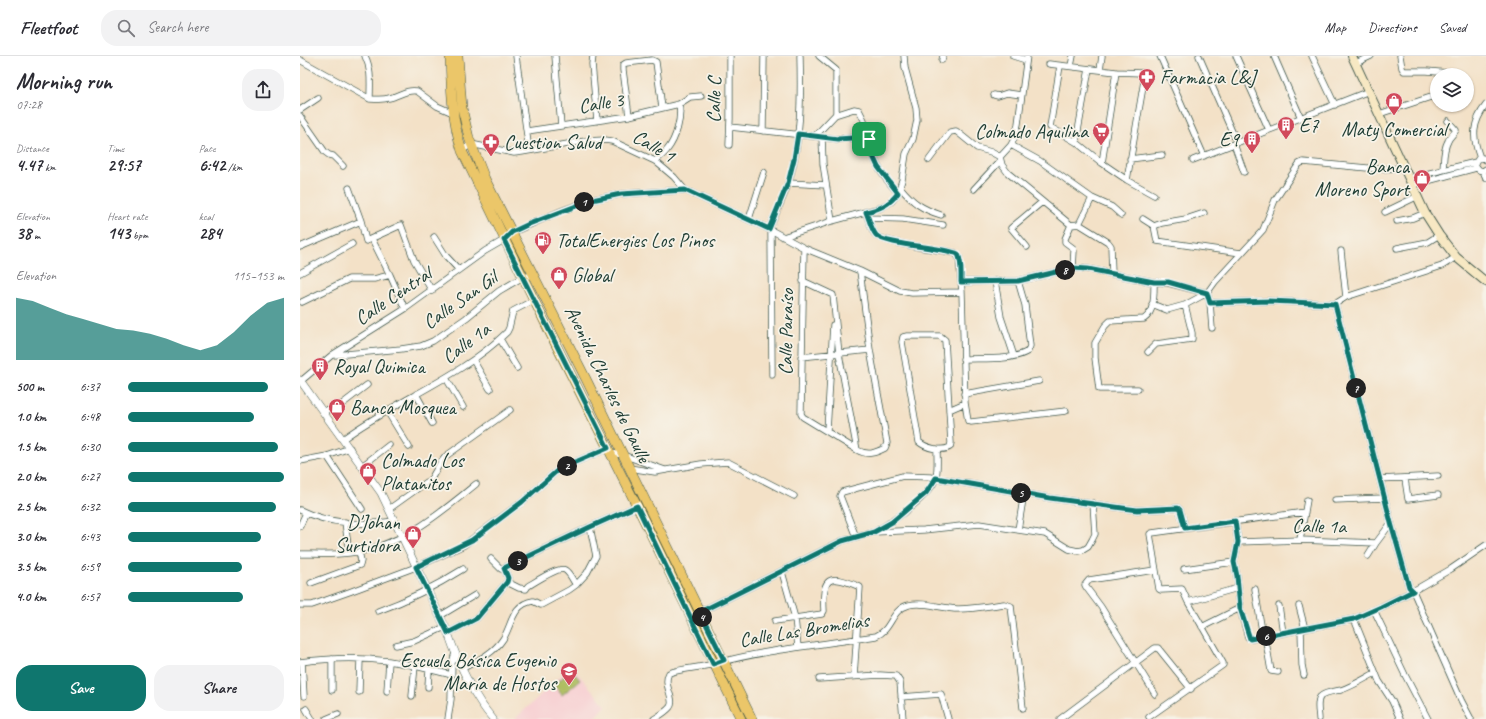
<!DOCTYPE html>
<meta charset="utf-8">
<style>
:root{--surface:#fff;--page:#f2f2f3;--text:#2b2b33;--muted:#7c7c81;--line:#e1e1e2;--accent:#0f766e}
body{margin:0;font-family:Caveat,sans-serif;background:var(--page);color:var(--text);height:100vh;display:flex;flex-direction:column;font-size:15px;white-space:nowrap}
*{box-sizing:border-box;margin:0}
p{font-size:13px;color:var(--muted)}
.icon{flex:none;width:22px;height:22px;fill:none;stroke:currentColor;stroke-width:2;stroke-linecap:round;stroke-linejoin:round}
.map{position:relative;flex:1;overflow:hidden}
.sheet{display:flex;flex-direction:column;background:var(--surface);width:300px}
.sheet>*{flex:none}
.buttons{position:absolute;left:1130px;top:12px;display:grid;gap:8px}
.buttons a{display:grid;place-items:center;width:44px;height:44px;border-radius:50%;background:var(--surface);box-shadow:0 1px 3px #0004;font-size:20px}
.pin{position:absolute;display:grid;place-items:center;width:34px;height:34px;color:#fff;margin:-17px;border-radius:8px;box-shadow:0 2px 6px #0006}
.km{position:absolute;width:20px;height:20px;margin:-10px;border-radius:50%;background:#222;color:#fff;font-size:11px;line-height:20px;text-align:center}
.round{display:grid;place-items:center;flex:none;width:42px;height:42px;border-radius:16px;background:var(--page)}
.headline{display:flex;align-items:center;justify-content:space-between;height:68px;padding:0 16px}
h1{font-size:22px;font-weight:600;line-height:30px}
.figures{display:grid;grid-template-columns:repeat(3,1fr);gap:6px;height:68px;padding:4px 16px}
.figures div{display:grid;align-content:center}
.figures b{font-size:17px;font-weight:600}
.figures small{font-size:11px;font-weight:400}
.figures p{font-size:11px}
.chart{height:112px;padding:8px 16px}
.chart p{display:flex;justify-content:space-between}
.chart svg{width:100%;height:72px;margin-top:4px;fill:var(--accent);opacity:.7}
.primary-button{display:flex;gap:8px;margin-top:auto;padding:8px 16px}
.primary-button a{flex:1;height:46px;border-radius:16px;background:var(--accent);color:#fff;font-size:16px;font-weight:600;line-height:46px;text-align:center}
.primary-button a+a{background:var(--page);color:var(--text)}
ul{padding:0 16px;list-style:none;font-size:13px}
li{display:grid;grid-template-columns:64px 48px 1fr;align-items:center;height:30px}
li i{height:10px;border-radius:5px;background:var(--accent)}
header{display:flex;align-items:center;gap:24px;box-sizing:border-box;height:56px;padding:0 20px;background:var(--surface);border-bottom:1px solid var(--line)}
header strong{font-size:19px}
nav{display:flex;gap:22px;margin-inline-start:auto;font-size:14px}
.search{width:280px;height:36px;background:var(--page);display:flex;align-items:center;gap:10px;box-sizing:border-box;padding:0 14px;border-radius:16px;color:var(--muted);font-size:15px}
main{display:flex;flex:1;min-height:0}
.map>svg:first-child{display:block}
.built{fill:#f7cfd2}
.green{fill:#aebd60;stroke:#667d4a}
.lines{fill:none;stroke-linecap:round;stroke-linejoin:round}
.minor-casing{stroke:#3f564a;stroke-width:7}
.tertiary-casing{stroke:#3f564a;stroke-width:8}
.secondary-casing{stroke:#3f564a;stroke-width:10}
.primary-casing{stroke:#3f564a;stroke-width:10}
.minor{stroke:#fff;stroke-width:5.5}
.tertiary{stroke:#fff;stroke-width:7}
.secondary{stroke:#f7e8c3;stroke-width:8}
.primary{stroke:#ebc669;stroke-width:9}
.route-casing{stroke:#fff;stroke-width:8}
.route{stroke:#0f766e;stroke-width:5}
.labels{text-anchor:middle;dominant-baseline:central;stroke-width:3.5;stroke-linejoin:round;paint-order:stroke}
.poi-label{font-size:20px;fill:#1f3d34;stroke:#f7f3e8;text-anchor:start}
.street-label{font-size:20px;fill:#1f3d34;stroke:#f7f3e8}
</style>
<header>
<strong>Fleetfoot</strong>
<div class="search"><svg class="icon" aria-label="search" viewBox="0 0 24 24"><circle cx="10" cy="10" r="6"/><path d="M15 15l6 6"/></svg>Search here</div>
<nav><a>Map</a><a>Directions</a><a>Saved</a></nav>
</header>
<main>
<section class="sheet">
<div class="headline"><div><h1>Morning run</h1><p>07:28</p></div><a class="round"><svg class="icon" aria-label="share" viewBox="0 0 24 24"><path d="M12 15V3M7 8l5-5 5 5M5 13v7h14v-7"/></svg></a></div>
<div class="figures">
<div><p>Distance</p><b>4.47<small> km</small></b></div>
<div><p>Time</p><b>29:57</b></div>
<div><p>Pace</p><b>6:42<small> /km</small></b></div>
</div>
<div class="figures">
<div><p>Elevation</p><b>38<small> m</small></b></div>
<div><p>Heart rate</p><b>143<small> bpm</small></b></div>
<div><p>kcal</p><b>284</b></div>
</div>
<div class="chart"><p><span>Elevation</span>115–153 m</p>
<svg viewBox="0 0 160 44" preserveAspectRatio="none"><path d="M0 44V6L10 8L20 12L30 16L40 19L50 22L60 25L70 26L80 28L90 31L100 35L110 38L120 35L130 27L140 17L150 9L160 6V44z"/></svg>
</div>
<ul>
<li><b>500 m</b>6:37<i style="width:90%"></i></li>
<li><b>1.0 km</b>6:48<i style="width:81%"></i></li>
<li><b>1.5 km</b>6:30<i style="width:96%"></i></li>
<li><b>2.0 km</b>6:27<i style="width:100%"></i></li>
<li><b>2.5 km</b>6:32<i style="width:95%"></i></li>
<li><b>3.0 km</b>6:43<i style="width:85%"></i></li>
<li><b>3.5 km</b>6:59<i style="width:73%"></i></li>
<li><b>4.0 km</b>6:57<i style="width:74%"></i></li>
</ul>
<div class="primary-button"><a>Save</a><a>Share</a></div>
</section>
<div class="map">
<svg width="1186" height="663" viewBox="0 0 1186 663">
<rect width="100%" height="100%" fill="#f7f3e8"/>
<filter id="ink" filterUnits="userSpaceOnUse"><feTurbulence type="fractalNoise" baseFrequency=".025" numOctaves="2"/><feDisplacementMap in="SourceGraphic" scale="8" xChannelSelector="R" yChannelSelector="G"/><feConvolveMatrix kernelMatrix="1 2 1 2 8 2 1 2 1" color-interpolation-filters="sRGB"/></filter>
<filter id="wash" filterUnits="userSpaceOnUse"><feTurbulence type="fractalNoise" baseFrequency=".012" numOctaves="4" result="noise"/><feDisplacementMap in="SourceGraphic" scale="16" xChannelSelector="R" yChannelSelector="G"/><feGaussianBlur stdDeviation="0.9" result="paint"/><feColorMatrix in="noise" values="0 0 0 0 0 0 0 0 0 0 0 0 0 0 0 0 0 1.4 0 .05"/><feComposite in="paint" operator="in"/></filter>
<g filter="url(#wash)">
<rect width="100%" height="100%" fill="#f3e1c7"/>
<path class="built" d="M271,610l35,40 -13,13h-78z"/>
<path class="green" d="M271,614l9,10 -18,15 -8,-10z"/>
</g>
<g filter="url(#ink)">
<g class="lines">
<g class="minor-casing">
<path id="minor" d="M65,0c7,14 5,28 5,43
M216,0l13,94
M255,0l6,70
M293,0l-1,8 5,57
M713,0l13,4
M860,0l44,100
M899,0l38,87
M936,0l33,74
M974,0l27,62
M1012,0l23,49
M1100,0l2,12 2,3h23l22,2 2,2
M0,4l70,39c7,0 13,1 19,-1 10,-2 17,-9 28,-7l20,15 16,7
M642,4l1,-4
M1056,7l15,-7
M749,8l67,8 26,1 3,2 -18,105
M760,10l-10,61 26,15 26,21 25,17 27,15
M771,10l2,-10
M800,14l2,-14
M694,39l4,1 9,-3 14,2
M0,54l18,-12
M1079,58l58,-19
M535,59l19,-6 5,1 5,10 3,17
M0,60l25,36 4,3 4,1 10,10
M329,60l-6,-46v-5l3,-2 26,-3 4,2 6,46
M430,71l108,12 29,-2
M227,75l102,-15 50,-12 11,-7 11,-1
M463,75l1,-75
M515,80l20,-21 1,-2v-43l-17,-14
M522,81l1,27 9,57
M567,81c6,4 5,13 7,20 4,14 15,25 24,36
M776,86l13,-73
M934,88l10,28
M429,89l1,-26v-63
M711,89l29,16 52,37 20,9 9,8
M162,95l9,-7 43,9 8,-1 63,-11 20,-1 7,1 43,20 19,16 11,13 84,39 35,19 56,23 40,20 12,2 50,-1
M700,101l11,-12 4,-8 3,-13 9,-68
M1180,102c-8,-21 -8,-35 6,-53
M830,103l32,-4
M629,104l21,-28 6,-1 21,17 14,4 9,5 2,8 6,8 63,52 8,-1 29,18 3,4 1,28
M893,104l176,-69
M1186,104l-3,-2 -5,1 -3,6 4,5 4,1 3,-2
M355,105c4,-3 9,-7 12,-11 9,-11 15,-32 12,-46
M802,107l14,-91
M1143,114c1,-11 0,-20 5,-29 2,-5 6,-7 8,-11l-8,-9
M1183,115l3,7
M1109,122l67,-16
M488,127l38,2
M1112,129l64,-17
M600,131c13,16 22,22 41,28
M49,132l12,33 5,20 35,-16 13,35 18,31
M674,133l26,-28
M566,156c3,7 5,18 10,23 6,8 66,15 79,18l4,4 3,35 3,111 3,18 3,1 95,-11
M1085,156l33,-16
M904,157l-18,6 -24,4 -8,3 3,15 84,12
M568,162l35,1 40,6
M449,163l15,-47
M843,163l11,7
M1097,165l16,-3 12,-5
M779,168l13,-26
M771,169l-6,14v3l8,6 1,3 -1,17
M469,173c7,-16 15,-32 20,-48 12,-41 12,-83 11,-125
M471,174l1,145
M134,181l12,19 13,14
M483,181l49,-16 48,-13 12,-7 6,-8 4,-13 4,-26 7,-15 4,-19 -1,-12 -11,-40 -1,-12
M72,183l18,36 15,34
M0,191l61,-26
M727,191l-16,-19 31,-26
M504,192l-3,166 2,3 54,33
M1097,192l31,-6 11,-7
M1041,195l5,46
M0,217l52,-29
M503,225l30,14 6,59 18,96c11,6 18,3 28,-2l2,-5 -17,-93 -10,-79
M695,225l6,36 13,39
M661,226l57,-1 55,-13 15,1 66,13 14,1 39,10
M907,237l3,10 2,25
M2,246l47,-23h25l16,-4
M910,247l59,-2 66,3 11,-7 96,-31 14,-9
M852,248l15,6 18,-5 22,-12 8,-11 48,-52 12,-30 24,-36 4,-2 75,7 27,-1
M1035,248l56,219 18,64 4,4 48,109 10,19
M607,280h33l5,4 6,103 -1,4c-8,5 -24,1 -31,-5l-17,-100 1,-5z
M200,283l17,29
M848,296l8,-8 36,-5v-6l-7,-28
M35,299l66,-6 20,-3 12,-5 33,-23 33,-27 24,-14 11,-2
M501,301l69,-7
M663,303c18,-1 50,2 65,-8l2,-5 -5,-41 -7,-24
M173,304l17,29
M146,322l17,29
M1,325l31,-26 73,-46 80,-58 19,-11 9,-8 48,-21 30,-11 30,-6 64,-4
M838,333h-39l-4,-31v-15l10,-17 5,-5 34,-2c11,-7 10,-26 10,-37
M116,338l16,29
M664,338l75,-13
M649,354l16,-7
M87,355l22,36
M23,356l8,-4h6l30,-23
M527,375l6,-106
M43,383c53,-39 117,-61 164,-107l2,-4 4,-17 21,-11
M311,397l12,2 42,15
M27,400l35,53
M0,405l27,-5 23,-8
M62,410l27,-21
M329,412l26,4 46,-8 27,-2 66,34
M1080,423l58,-3
M1105,423l3,20 30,-4
M1035,444l49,-2
M89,453l42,-30 8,-14 7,-9 64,-46
M0,454c28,14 64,16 95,11
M935,465l3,21 -4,20 3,14 3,32 8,29 4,2 102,-20 27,-12 32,-16 38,-22 35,-24
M45,466l4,31
M0,470l6,-13
M718,474l6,-37
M576,475c16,-9 56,-36 60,-54 2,-8 1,-19 1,-28
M556,481l-16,-41 2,-4 61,-16 27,1 120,21 87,12 41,-2 2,2 5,18
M1000,484l7,-40
M938,486l62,-2 76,3 15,-20
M0,498c16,0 33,1 49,-1 52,-6 88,-37 127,-69
M1068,500l8,-13
M191,503l10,10 3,-1
M884,513l50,-7
M855,514l-66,10 -4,5 1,2 15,20 54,87
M482,516l13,46 3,29
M207,526l12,6 7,1 2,-3c7,-4 31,-20 37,-16 5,3 8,11 11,15
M11,527l49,-18 1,-4 -2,-10
M955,533l8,48
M888,546l50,-14
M0,549h12l37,-13 67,-25 48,-22 58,-43 37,-33 49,-21
M979,550l4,27
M999,550l6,23
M1074,554l31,65 23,44
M78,555c31,-11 58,-25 85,-42
M400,556l142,-71 32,-9 50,-2 55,-6 66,10 24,15 9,2 5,-1 5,-3 4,-7 3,-6 -2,-31
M140,560l35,-21
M1054,563l25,62 13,20 8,18
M475,565l47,-7 2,-3c-2,-34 4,-38 36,-24l-6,89
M902,571l38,-19
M1001,573l1,36 2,10
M148,577l29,-15 30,-36 1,-4 -4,-10 86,-41 47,-21
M965,580l6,35 7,1
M96,589l18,-4 31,-14
M0,606c29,-4 59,-5 89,-1 21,3 42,9 63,14
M2,606l2,34
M163,612c14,-7 31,-15 40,-29 9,-14 9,-35 30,-38l8,4 28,-15 7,-5 11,-12 9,-17 -6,-29
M519,623l61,-4 16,1 4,6 3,37
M128,631l1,-17
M32,634v-31
M87,635l2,-30
M59,636l1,-33
M112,640l3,-30
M601,641l40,-3 7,25
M6,653l6,10
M849,661l74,-52v-2l-35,-61 -6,-13 -21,1 -2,-1 -9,-55 2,-1 153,-21
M26,663l12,-5
M148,663l3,-20 1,-36 3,-10
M354,663c5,-3 12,-7 16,-12 6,-8 -8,-22 -1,-34 14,-5 30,-5 45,-9 53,-15 108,-19 162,-28 16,-6 15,-27 33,-31 14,-4 34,4 49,4 15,0 31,-3 46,-5l7,2 12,102
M760,663l95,-71h3l33,41
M1019,663c0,-6 -3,-16 1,-22 4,-5 15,-6 21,-7 12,-4 23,-11 34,-17"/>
</g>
<g class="tertiary-casing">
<path id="tertiary" d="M0,324l81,113 67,140c10,29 25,63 45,86"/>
</g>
<g class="secondary-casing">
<path id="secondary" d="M1052,0l73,157 14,22 17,22 30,25"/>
</g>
<g class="primary-casing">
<path id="primary" d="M150,0c1,32 2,65 12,95l89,184 86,171 104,213
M158,0l4,52 7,30 16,41 101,200 166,340"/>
</g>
<use href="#minor" class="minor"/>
<use href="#tertiary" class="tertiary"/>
<use href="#secondary" class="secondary"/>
<use href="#primary" class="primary"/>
</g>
</g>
<g class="lines" filter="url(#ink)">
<g class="route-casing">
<path id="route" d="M498,78l40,5 29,-2 2,2 4,17 5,11 20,26c-9,12 -18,16 -32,19 3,7 5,17 10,23 8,10 66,12 82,19 4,8 3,19 3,28l57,-1 55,-13 15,1 66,13h14l39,11 3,10 59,-2 66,3 56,219 18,64 4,4 -32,16 -27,12 -104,20 -10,-31 -3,-32 -3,-14 4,-20 -3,-21 -50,7 -5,-18 -2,-2 -41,2 -87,-12 -114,-20 -10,15 -34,29 -18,10 -32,9 -142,71 24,48 -11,4 -76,-158 -47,21 -86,41 4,10 -1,4 -30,36 -29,15 -32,-66 56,-27 50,-38 37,-33 49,-21 -104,-208 8,-8 17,-8 63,-24 29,-6 64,-4 84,39 19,-46 6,-24z"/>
</g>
<use href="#route" class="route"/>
</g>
<defs>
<g id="pharmacy-pin" transform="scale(0.9)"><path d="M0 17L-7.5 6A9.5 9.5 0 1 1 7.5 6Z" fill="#d1495b" stroke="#f7f3e8"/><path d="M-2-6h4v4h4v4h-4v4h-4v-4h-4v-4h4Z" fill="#fff"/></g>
<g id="shop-pin" transform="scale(0.9)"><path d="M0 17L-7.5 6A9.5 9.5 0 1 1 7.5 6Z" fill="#d1495b" stroke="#f7f3e8"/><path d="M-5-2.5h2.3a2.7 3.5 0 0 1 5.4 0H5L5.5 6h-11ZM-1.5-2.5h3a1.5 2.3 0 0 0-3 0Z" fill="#fff"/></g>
<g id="building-pin" transform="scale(0.9)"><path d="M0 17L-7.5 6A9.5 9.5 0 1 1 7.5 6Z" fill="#d1495b" stroke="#f7f3e8"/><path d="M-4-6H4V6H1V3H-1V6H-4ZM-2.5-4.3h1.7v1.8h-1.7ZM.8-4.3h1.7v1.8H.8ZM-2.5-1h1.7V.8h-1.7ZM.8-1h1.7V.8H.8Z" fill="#fff"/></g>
<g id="supermarket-pin" transform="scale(0.9)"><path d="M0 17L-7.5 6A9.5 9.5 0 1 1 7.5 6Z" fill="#d1495b" stroke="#f7f3e8"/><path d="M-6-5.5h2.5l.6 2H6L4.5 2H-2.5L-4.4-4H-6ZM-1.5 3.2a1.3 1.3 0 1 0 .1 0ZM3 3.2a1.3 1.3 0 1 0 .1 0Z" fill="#fff"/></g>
<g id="fuel-pin" transform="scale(0.9)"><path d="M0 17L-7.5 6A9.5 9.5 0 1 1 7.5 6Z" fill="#d1495b" stroke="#f7f3e8"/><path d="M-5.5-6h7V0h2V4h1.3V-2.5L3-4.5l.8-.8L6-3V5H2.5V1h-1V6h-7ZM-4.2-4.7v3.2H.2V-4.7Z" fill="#fff"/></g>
<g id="school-pin" transform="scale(0.9)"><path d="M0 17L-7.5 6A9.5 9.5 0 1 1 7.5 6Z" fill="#d1495b" stroke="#f7f3e8"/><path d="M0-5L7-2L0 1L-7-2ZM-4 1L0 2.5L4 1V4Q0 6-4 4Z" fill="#fff"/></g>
</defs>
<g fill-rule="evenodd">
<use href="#pharmacy-pin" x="847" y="21"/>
<use href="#shop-pin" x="1094" y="45"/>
<use href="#building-pin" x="986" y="69"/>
<use href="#supermarket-pin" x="801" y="75"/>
<use href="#building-pin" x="952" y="83"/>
<use href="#pharmacy-pin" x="191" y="86"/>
<use href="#shop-pin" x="1122" y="122"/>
<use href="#fuel-pin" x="243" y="184"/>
<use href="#shop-pin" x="259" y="219"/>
<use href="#building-pin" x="20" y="310"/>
<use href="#shop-pin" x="37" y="351"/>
<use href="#shop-pin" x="68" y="415"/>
<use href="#shop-pin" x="113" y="478"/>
<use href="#school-pin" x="269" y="615"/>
</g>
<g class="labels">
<g class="poi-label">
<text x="860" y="21">Farmacia L&amp;J</text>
<text x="999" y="69">E7</text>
<text x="1094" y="73" text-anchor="middle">Maty Comercial</text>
<text x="788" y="75" text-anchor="end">Colmado Aquilina</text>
<text x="939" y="83" text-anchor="end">E9</text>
<text x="204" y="86">Cuestion Salud</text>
<text x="1109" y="110" text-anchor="end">Banca<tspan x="1109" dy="23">Moreno Sport</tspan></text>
<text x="256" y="184">TotalEnergies Los Pinos</text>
<text x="272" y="219">Global</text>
<text x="33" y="310">Royal Quimica</text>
<text x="50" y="351">Banca Mosquea</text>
<text x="81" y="404">Colmado Los<tspan x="81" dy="23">Platanitos</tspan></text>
<text x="100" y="466" text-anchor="end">D'Johan<tspan x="100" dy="23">Surtidora</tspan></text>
<text x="256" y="604" text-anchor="end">Escuela Básica Eugenio<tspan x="256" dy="23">María de Hostos</tspan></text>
</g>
<g class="street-label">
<text transform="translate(414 44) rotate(-89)">Calle C</text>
<text transform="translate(301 47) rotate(-9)">Calle 3</text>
<text transform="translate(354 90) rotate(30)">Calle 1</text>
<text transform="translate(93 240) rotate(-34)">Calle Central</text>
<text transform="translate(160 244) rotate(-35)">Calle San Gil</text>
<text transform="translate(486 276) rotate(-89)">Calle Paraíso</text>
<text transform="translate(166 287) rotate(-37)">Calle 1a</text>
<text transform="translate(308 328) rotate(64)">Avenida Charles de Gaulle</text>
<text transform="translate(1019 470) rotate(1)">Calle 1a</text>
<text transform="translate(504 574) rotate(-9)">Calle Las Bromelias</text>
</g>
</g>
</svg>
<div class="buttons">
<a><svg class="icon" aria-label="layers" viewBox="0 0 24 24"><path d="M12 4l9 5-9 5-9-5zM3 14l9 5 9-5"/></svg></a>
</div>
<div class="pin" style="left:569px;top:83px;background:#1e9e55"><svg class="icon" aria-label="arrive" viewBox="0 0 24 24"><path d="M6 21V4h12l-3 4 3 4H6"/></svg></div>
<b class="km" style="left:284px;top:146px">1</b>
<b class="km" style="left:267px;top:410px">2</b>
<b class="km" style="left:218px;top:505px">3</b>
<b class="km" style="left:402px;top:561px">4</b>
<b class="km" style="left:721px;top:437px">5</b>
<b class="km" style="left:966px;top:580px">6</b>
<b class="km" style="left:1056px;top:332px">7</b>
<b class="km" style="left:765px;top:214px">8</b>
</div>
</main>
